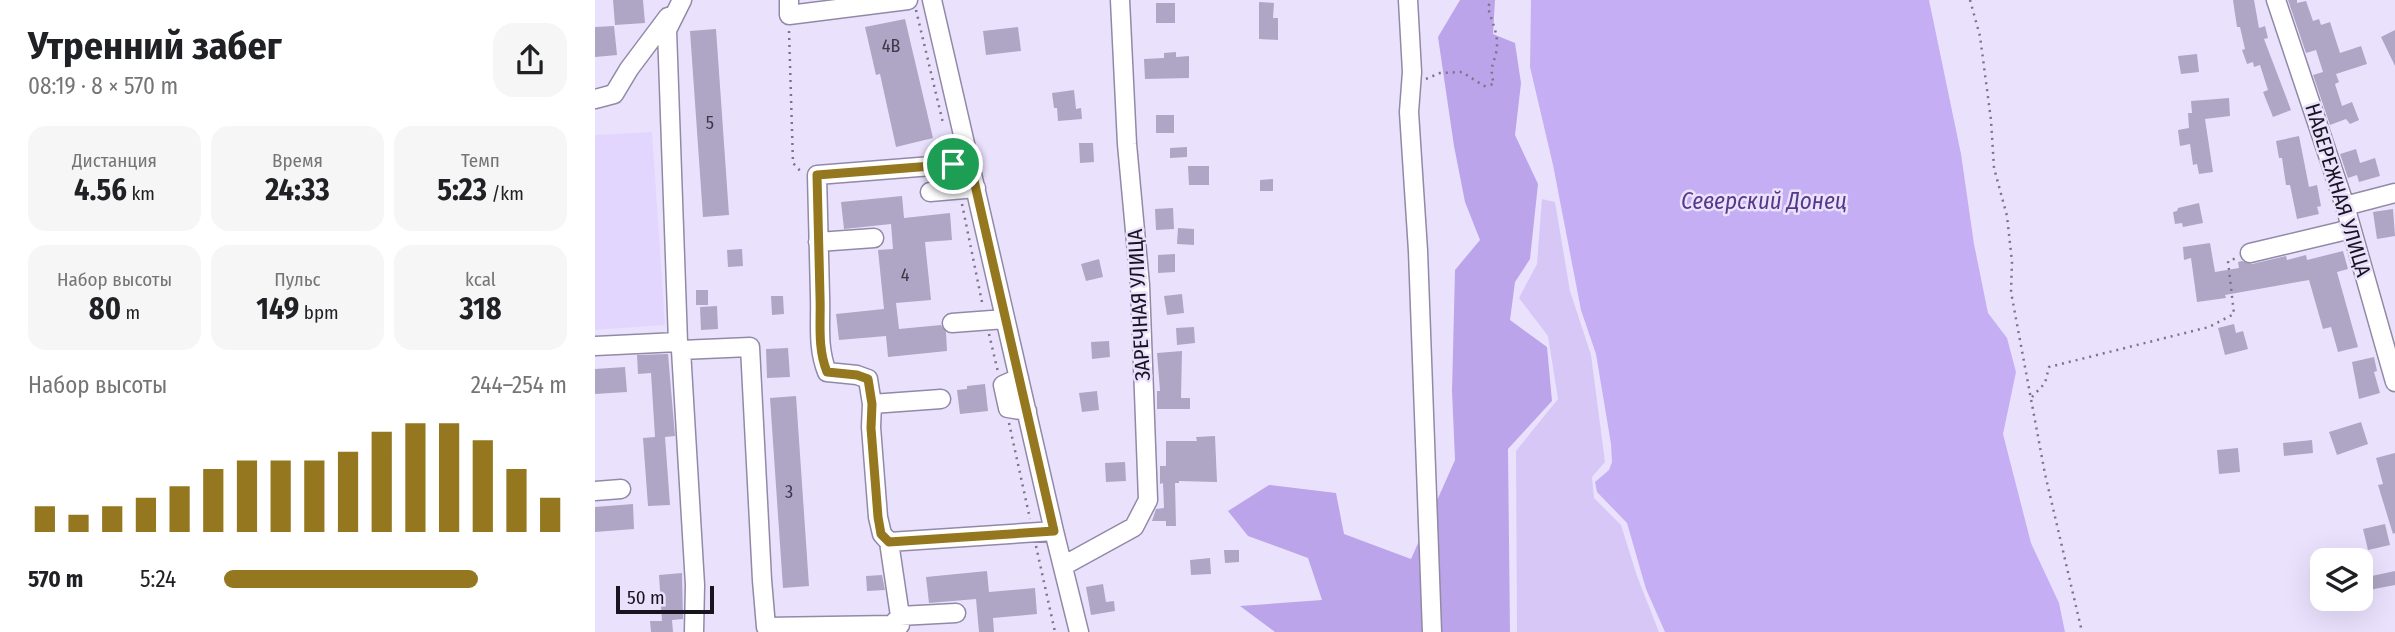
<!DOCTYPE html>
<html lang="ru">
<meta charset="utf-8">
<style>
:root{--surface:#fff;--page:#f6f6f6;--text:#202124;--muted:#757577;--accent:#94771e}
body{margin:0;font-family:"Fira Sans Condensed",sans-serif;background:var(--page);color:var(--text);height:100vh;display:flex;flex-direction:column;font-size:26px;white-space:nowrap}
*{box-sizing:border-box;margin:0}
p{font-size:23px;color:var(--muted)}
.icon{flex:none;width:38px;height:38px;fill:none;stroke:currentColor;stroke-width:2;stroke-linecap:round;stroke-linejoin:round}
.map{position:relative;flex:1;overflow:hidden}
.details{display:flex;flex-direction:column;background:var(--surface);width:595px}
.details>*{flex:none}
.fabs{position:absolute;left:1715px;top:548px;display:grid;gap:14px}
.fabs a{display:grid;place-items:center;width:63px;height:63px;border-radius:14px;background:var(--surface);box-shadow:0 7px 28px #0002;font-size:35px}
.scale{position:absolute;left:21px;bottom:18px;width:98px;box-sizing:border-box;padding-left:7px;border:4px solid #17131f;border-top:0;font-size:19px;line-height:24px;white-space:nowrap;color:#17131f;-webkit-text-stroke:5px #eae2fd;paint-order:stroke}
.pin{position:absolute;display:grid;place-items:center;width:60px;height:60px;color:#fff;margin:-30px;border:4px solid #fff;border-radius:50%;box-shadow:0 2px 7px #0007}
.round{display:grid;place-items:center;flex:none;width:74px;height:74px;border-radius:21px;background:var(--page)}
.headline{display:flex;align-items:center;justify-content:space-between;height:119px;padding:0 28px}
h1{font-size:38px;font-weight:700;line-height:52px}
.metrics{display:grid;grid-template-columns:repeat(3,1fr);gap:10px;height:119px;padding:7px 28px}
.metrics div{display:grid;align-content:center;border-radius:18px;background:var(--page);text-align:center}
.metrics b{font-size:30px;font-weight:700}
.metrics small{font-size:19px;font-weight:400}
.metrics p{font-size:19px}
.chart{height:196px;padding:14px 28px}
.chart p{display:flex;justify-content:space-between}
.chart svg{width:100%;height:126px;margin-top:7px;stroke:var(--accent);stroke-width:6}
ul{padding:0 28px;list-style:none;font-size:23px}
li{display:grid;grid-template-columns:112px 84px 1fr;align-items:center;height:52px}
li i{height:18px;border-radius:9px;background:var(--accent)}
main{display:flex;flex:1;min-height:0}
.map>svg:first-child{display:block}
.built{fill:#e3d6fe}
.green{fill:#d6c7f7}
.forest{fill:#bba4e9}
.water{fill:#c5aef4}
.building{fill:#afa5c5}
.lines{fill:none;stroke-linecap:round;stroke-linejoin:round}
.minor-casing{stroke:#9289a7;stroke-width:21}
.path{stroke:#7a7487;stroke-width:2.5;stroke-dasharray:2 5;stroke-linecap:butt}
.minor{stroke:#fff;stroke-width:18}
.route-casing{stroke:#fff;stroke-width:14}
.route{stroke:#94771e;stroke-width:9}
.labels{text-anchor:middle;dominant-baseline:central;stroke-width:5;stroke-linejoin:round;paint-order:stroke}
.number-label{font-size:18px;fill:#3d3848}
.street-label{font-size:21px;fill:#17131f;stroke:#eae2fd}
.water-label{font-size:23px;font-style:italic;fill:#573787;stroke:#eae2fd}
</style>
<main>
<section class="details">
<div class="headline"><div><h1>Утренний забег</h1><p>08:19 · 8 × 570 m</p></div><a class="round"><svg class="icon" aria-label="share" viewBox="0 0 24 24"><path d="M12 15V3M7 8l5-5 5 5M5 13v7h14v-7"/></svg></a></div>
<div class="metrics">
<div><p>Дистанция</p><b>4.56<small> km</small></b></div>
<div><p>Время</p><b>24:33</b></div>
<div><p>Темп</p><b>5:23<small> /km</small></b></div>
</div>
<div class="metrics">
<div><p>Набор высоты</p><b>80<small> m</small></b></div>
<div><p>Пульс</p><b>149<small> bpm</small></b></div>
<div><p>kcal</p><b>318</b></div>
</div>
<div class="chart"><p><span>Набор высоты</span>244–254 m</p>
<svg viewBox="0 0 160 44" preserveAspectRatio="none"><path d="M5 44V35M15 44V38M25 44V35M35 44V32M45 44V28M55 44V22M65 44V19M75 44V19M85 44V19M95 44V16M105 44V9M115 44V6M125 44V6M135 44V12M145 44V22M155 44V32"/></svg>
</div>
<ul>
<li><b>570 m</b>5:24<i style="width:74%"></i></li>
</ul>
</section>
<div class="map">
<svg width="1800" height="632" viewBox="0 0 1800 632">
<rect width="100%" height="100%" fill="#eae2fd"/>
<path class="built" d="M57,132l13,193 -70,5v-195z"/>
<path class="green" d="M947,199l13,3 15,89 21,64 14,107 -13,15 2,21 27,27 16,51 22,56h-142l-1,-181 42,-52 -10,-63 -29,-38 18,-34z"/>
<path class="forest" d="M865,0h35l-2,34 22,9 6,40 -6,52 23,49 -8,75 -15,23 -5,38 37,27 5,54 -44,48 2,183h-235l-35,-26 82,-6 -14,-42 -60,-22 -20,-25 41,-26 67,8 8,41 67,25 44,-99 -3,-69 3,-121 25,-30 -15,-38 -11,-56 -16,-109z"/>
<path class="water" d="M936,0h398l32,154 13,90 14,69 19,25 9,34 -13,62 28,109 28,60 6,29h-400l-19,-43 -19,-66 -30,-31 -2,-10 14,-12 3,-8 -1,-18 -15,-90 -15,-44 -28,-145 -23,-98z"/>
<path class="building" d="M18,0h30l2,23 -30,2z
M1638,0h21l5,28 6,-2 3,12 -4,1 27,71 -18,7 -10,-25 5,-2 -8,-25 -6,2 -1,-5 -6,2 -5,-14 3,-1 -5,-22h-3z
M1693,0h9v3l9,-2 7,20 6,-2 2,6 9,-3 10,31 21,-7 6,18 -31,10 3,8 -4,2 7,22 10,-4 7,18 -9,4 -4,-5 -16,6 -17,-50 10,-3 -7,-22 -10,3z
M664,2l15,1 -1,15h5v22l-19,-1z
M561,3h19v20h-19z
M310,19l28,119 -37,9 -16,-73 -4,1 -11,-48z
M19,26l3,29 -22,2v-30z
M423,27l3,24 -35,4 -3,-24z
M121,29l13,186 -26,2 -13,-186z
M1800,30v36l-14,-29z
M581,52v5l13,-1v22l-44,1 -1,-20 20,-1v-5z
M1602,54l2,18 -18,2 -3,-18z
M479,90l2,19 5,-1 1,11 -24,2 -1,-13h-3l-2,-15z
M1634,98l1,18 -25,3 8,53 -14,2 -2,-10 -4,1 -3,-21 -10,2 -2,-16 11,-2 -1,-15h4l-1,-12z
M561,115h18v18h-18z
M1704,136l10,51 8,-2 4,21 -4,1 2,7 -22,5 -7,-34h-4l-4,-27h-3l-3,-17z
M484,143h14l1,19 -14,1z
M592,147v10l-17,1v-10z
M1761,149l4,14 15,-5 5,18 -21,6 -2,-7 -9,3 -8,-24z
M593,166h21v19h-20z
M678,179v12h-13v-11z
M307,196l2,22 46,-5 2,27 -27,2 6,58 -35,3 3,26 42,-4 5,7 1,19 -59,6 -2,-21 -47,4 -3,-26 48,-5 -6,-59 15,-1 -2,-25 -47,5 -3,-27z
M1604,203l4,20 -20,4 -1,-4 -7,1 -2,-12 4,-1 1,-3z
M578,208l1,21 -18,1 -1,-21z
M1798,209l2,27 -18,3 -4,-27z
M583,228l16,1v16l-17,-1z
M1615,243l5,29 24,-4 -1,-6 4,-1 10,3 34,-8 1,4 19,-5 1,5 36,-9 5,18 -11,3 21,75 -20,5 -7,-25 -8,2 -14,-49 -84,15 1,3 -29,4 -6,-44 -7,2 -1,-13z
M147,249l1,17 -15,1 -1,-17z
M580,254v18l-17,1v-18z
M504,259l4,18 -17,4 -5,-17z
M101,290h12v15h-12z
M587,294l2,19 -17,2 -3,-19z
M176,296h12l1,18 -12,1z
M122,306l1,23 -17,1 -1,-23z
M1639,324l2,9 7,-2 5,18 -23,6 -7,-27z
M599,327l1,16 -18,2 -1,-17z
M514,341l1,16 -18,2 -1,-17z
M193,348l2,29 -23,1 -1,-29z
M587,351l-1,47h9v11h-33v-18h3l-3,-38z
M73,354l7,82 -10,1 5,68 -22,1 -5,-68 12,-1 -4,-64 -13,1 -1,-19z
M1779,357l3,14 -3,1 6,21 -21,6 -7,-37z
M30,367l2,25 -32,2v-25z
M390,384l3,27 -28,3 -3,-24 10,-1v-3z
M502,391l2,19 -17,2 -3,-19z
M201,396l13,190 -26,2 -13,-190z
M1766,422l7,22 -31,11 -8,-23z
M620,436l2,46 -38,-1v2h-4l1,43h-10v-5h-14l4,-12 8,-1 -1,-25 -3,1v-18h6v-25h31l-1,-4z
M1717,440l1,13 -29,3 -1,-13z
M1643,448l2,24 -21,2 -2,-24z
M1800,453v80l-2,1 -15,-49 5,-1 -7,-26z
M530,462l1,19 -20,1 -1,-19z
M38,504l1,25 -39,3v-25z
M1790,524l5,21 -22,5 -5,-21z
M629,550h15v12l-14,1z
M615,558l1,16 -20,1 -1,-15z
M392,571l2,21 46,-4 2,26 -44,4 1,14h-15l-3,-33 -47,4 -3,-26z
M1800,571v14l-26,5 -2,-13z
M87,573l1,46 -11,1 1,12h-22l-1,-11h12l-3,-46z
M287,575l3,15 -18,1 -1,-15z
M508,584l3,18 8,-1 1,10 -24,4 -5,-28z"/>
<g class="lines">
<g class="minor-casing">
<path id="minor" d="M87,0l-15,30 11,312 3,8 14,235 -1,47
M194,0v15l119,-15
M337,0l122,531 25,101
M813,0l4,72 -3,40 9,139 14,381
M1681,0l69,206 50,176
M0,99l19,-5 15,-25 39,-52
M335,192l46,-4
M1750,206l50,-13
M223,242l56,-4
M1655,253l101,-24
M357,323l53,-4
M0,346l83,-4
M86,350l69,-3 12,233 4,47 126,-2 8,-9 -11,-74 165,-11
M424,378l-16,7 5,23 19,3
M277,404l69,-5
M0,491l26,-2
M294,542l-7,-8 -4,-17 -7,-90 1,-23 -4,-25 -11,-4 -30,-3c-10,-25 -6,-49 -7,-76 -1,-40 -2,-81 -3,-121l153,-12
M468,566l71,-39 14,-27 -8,-215 -13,-141 -7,-144
M305,625v-9l56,-3"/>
</g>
<path class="path" d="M1375,0l10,36 11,84 3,48 13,48 5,46 -1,30 34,182 37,158
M321,10l27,113
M194,31l4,132 10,11
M831,79l14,-6 22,-1 22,14 10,-2c-6,-19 2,-22 3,-38 1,-13 -6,-26 -9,-39l3,-7
M367,204l21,103
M394,334l9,38
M1437,397l13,-14 4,-16 160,-40 25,-13 -6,-53 9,-3
M414,423l21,96
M441,546l19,86"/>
<use href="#minor" class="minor"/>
</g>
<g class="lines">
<g class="route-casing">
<path id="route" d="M375,163l84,368 -165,11 -8,-8 -3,-17 -7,-89 1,-24 -4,-25 -11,-4 -30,-3c-10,-25 -6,-50 -7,-76 -1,-40 -2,-81 -3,-121z"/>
</g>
<use href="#route" class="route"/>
</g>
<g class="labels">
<g class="number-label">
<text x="296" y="46">4В</text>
<text x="115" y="123">5</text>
<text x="310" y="275">4</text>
<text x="194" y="492">3</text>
</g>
<g class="street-label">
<text transform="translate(1743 190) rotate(73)">НАБЕРЕЖНАЯ УЛИЦА</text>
<text transform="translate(544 305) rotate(-93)">ЗАРЕЧНАЯ УЛИЦА</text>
</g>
<g class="water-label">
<text x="1169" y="201">Северский Донец</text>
</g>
</g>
</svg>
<div class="fabs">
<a><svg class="icon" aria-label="layers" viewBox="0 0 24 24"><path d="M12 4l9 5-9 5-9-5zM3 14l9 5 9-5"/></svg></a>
</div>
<div class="scale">50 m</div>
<div class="pin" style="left:358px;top:164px;background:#1e9e55"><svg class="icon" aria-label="arrive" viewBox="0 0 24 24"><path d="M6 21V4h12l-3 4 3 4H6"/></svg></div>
</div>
</main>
